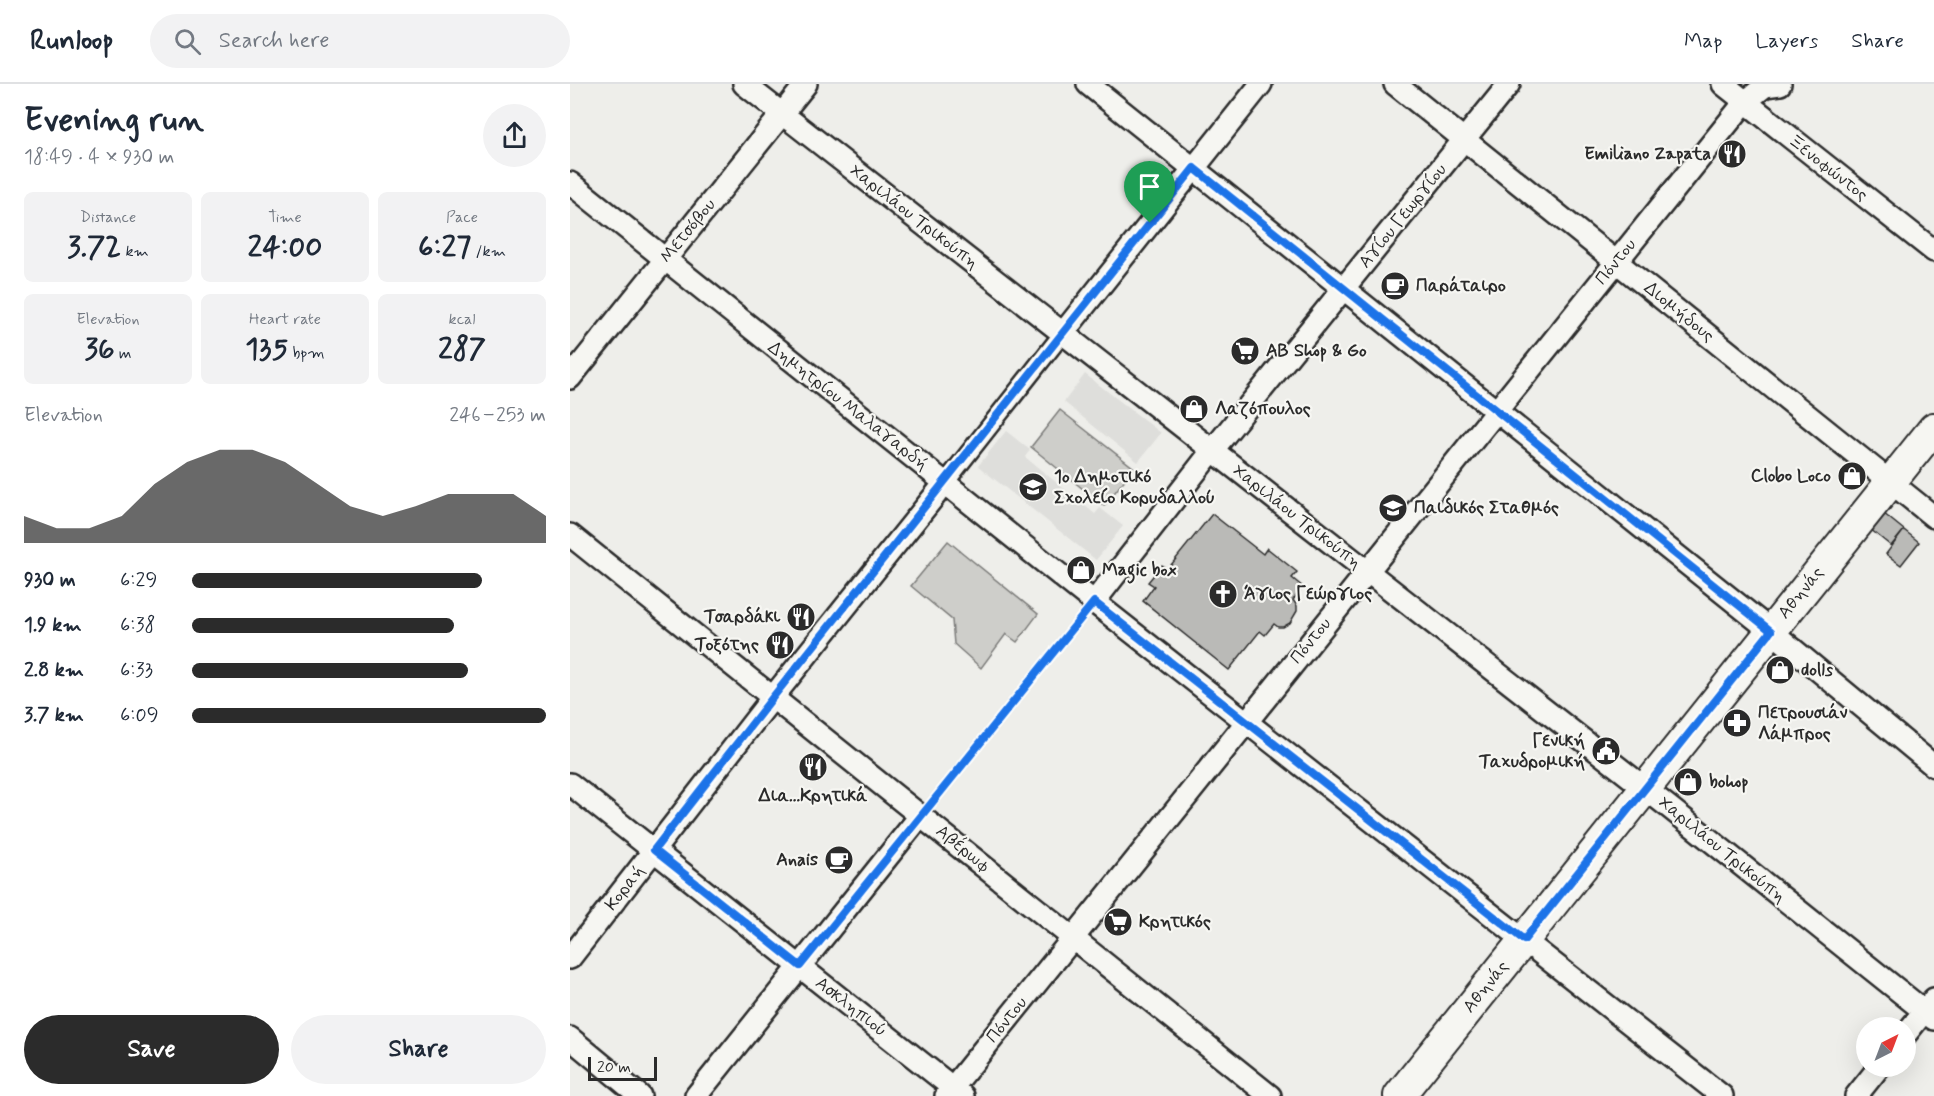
<!DOCTYPE html>
<meta charset="utf-8">
<style>
:root{--surface:#fff;--page:#f2f2f3;--text:#1f2937;--muted:#747a83;--line:#e0e1e3;--accent:#2b2b2b}
body{margin:0;font-family:Mynerve,sans-serif;background:var(--page);color:var(--text);height:100vh;display:flex;flex-direction:column;font-size:22px;white-space:nowrap}
*{box-sizing:border-box;margin:0}
p{font-size:20px;color:var(--muted)}
.icon{flex:none;width:33px;height:33px;fill:none;stroke:currentColor;stroke-width:2;stroke-linecap:round;stroke-linejoin:round}
.map{position:relative;flex:1;overflow:hidden}
.panel{display:flex;flex-direction:column;background:var(--surface);width:570px}
.panel>*{flex:none}
.needle{width:39px;rotate:42deg}
.tools{position:absolute;left:1286px;top:933px;display:grid;gap:12px}
.tools a{display:grid;place-items:center;width:60px;height:60px;border-radius:50%;background:var(--surface);box-shadow:0 6px 24px #0002;font-size:30px}
.scale{position:absolute;left:18px;bottom:15px;width:69px;box-sizing:border-box;padding-left:6px;border:3px solid #2b2b2b;border-top:0;font-size:16px;line-height:21px;white-space:nowrap;color:#2b2b2b;-webkit-text-stroke:4px #f6f6f2;paint-order:stroke}
.pin{position:absolute;display:grid;place-items:center;width:51px;height:51px;color:#fff;margin:-62px -26px;border-radius:50% 50% 50% 0;rotate:-45deg;box-shadow:0 0 6px #0007}
.pin .icon{rotate:45deg}
.round{display:grid;place-items:center;flex:none;width:63px;height:63px;border-radius:32px;background:var(--page)}
.overview{display:flex;align-items:center;justify-content:space-between;height:102px;padding:0 24px}
h1{font-size:33px;font-weight:700;line-height:45px}
.metrics{display:grid;grid-template-columns:repeat(3,1fr);gap:9px;height:102px;padding:6px 24px}
.metrics div{display:grid;align-content:center;border-radius:9px;background:var(--page);text-align:center}
.metrics b{font-size:30px;font-weight:700}
.metrics small{font-size:16px;font-weight:400}
.metrics p{font-size:16px}
.chart{height:168px;padding:12px 24px}
.chart p{display:flex;justify-content:space-between}
.chart svg{width:100%;height:108px;margin-top:6px;fill:var(--accent);opacity:.7}
.primary-button{display:flex;gap:12px;margin-top:auto;padding:12px 24px}
.primary-button a{flex:1;height:69px;border-radius:36px;background:var(--accent);color:#fff;font-size:24px;font-weight:700;line-height:69px;text-align:center}
.primary-button a+a{background:var(--page);color:var(--text)}
ul{padding:0 24px;list-style:none;font-size:20px}
li{display:grid;grid-template-columns:96px 72px 1fr;align-items:center;height:45px}
li i{height:15px;border-radius:8px;background:var(--accent)}
header{display:flex;align-items:center;gap:36px;box-sizing:border-box;height:84px;padding:0 30px;background:var(--surface);border-bottom:2px solid var(--line)}
header strong{font-size:28px}
nav{display:flex;gap:33px;margin-inline-start:auto;font-size:21px}
.search{width:420px;height:54px;background:var(--page);display:flex;align-items:center;gap:15px;box-sizing:border-box;padding:0 21px;border-radius:33px;color:var(--muted);font-size:22px}
main{display:flex;flex:1;min-height:0}
.map>svg:first-child{display:block}
.built{fill:#dededb}
.green{fill:#cececa;stroke:#7c7c7a;stroke-width:1.5}
.building{fill:#babab7;stroke:#2b2b2b;stroke-width:1.5}
.lines{fill:none;stroke-linecap:round;stroke-linejoin:round}
.pedestrian-casing{stroke:#2b2b2b;stroke-width:21}
.minor-casing{stroke:#2b2b2b;stroke-width:26}
.secondary-casing{stroke:#2b2b2b;stroke-width:34}
.path{stroke:#2b2b2b;stroke-width:4;stroke-dasharray:6 4.5;stroke-linecap:butt}
.pedestrian{stroke:#f6f6f2;stroke-width:16}
.minor{stroke:#f6f6f2;stroke-width:21}
.secondary{stroke:#f6f6f2;stroke-width:30}
.route-casing{stroke:#fff;stroke-width:12}
.route{stroke:#1a73e8;stroke-width:8}
.labels{text-anchor:middle;dominant-baseline:central;stroke-width:4.5;stroke-linejoin:round;paint-order:stroke}
.poi-label{font-size:18px;font-weight:bold;fill:#2b2b2b;stroke:#f6f6f2;text-anchor:start}
.street-label{font-size:18px;fill:#2b2b2b;stroke:#f6f6f2}
</style>
<header>
<strong>Runloop</strong>
<div class="search"><svg class="icon" aria-label="search" viewBox="0 0 24 24"><circle cx="10" cy="10" r="6"/><path d="M15 15l6 6"/></svg>Search here</div>
<nav><a>Map</a><a>Layers</a><a>Share</a></nav>
</header>
<main>
<section class="panel">
<div class="overview"><div><h1>Evening run</h1><p>18:49 · 4 × 930 m</p></div><a class="round"><svg class="icon" aria-label="share" viewBox="0 0 24 24"><path d="M12 15V3M7 8l5-5 5 5M5 13v7h14v-7"/></svg></a></div>
<div class="metrics">
<div><p>Distance</p><b>3.72<small> km</small></b></div>
<div><p>Time</p><b>24:00</b></div>
<div><p>Pace</p><b>6:27<small> /km</small></b></div>
</div>
<div class="metrics">
<div><p>Elevation</p><b>36<small> m</small></b></div>
<div><p>Heart rate</p><b>135<small> bpm</small></b></div>
<div><p>kcal</p><b>287</b></div>
</div>
<div class="chart"><p><span>Elevation</span>246–253 m</p>
<svg viewBox="0 0 160 44" preserveAspectRatio="none"><path d="M0 44V33L10 38L20 38L30 33L40 20L50 11L60 6L70 6L80 11L90 20L100 29L110 33L120 29L130 24L140 24L150 24L160 33V44z"/></svg>
</div>
<ul>
<li><b>930 m</b>6:29<i style="width:82%"></i></li>
<li><b>1.9 km</b>6:38<i style="width:74%"></i></li>
<li><b>2.8 km</b>6:33<i style="width:78%"></i></li>
<li><b>3.7 km</b>6:09<i style="width:100%"></i></li>
</ul>
<div class="primary-button"><a>Save</a><a>Share</a></div>
</section>
<div class="map">
<svg width="1364" height="1012" viewBox="0 0 1364 1012">
<rect width="100%" height="100%" fill="#eeeeea"/>
<filter id="ink" filterUnits="userSpaceOnUse"><feTurbulence type="fractalNoise" baseFrequency=".0167" numOctaves="2"/><feDisplacementMap in="SourceGraphic" scale="12" xChannelSelector="R" yChannelSelector="G"/><feConvolveMatrix kernelMatrix="1 2 1 2 8 2 1 2 1" color-interpolation-filters="sRGB"/></filter>
<g filter="url(#ink)">
<path class="built" d="M515,290l76,59 -23,29 -74,-60z
M436,347l24,19 -5,7 70,57 5,-6 23,18 -27,34 -118,-94z"/>
<path class="green" d="M490,326l74,58 -30,38 -73,-59z
M378,457l90,73 -21,28 -11,-8 -25,34 -27,-24 -2,-24 -41,-34z"/>
<path class="building" d="M1313,429l21,17 -13,16 -21,-17z
M642,430l51,40 4,-6 30,24 -5,6 11,9 -10,13 4,6v5l-7,12 -7,4h-5l-4,-3 -9,11 -5,-4 -31,39 -86,-69 11,-15 -6,-4 14,-17 5,5z
M1334,446l15,12 -18,23 -15,-11z"/>
<g class="lines">
<g class="pedestrian-casing">
<path id="pedestrian" d="M375,399l118,-150"/>
</g>
<g class="minor-casing">
<path id="minor" d="M174,0l926,724 264,211
M518,0l683,547 163,135
M825,0l539,433
M1153,0l211,167
M0,99l524,419 628,494
M493,249l198,-249
M0,294l236,-294
M0,451l700,561
M524,518l118,-151 297,-367
M0,700l393,312
M0,874l203,-261 172,-214
M1335,951l29,-36
M0,954l70,58
M126,1012l225,-281
M376,1012l799,-994 20,-16 15,-2
M1286,1012l24,-30"/>
</g>
<g class="secondary-casing">
<path id="secondary" d="M829,1012l535,-668"/>
</g>
<path class="path" d="M364,715l147,-180"/>
<use href="#pedestrian" class="pedestrian"/>
<use href="#minor" class="minor"/>
<use href="#secondary" class="secondary"/>
</g>
</g>
<g class="lines" filter="url(#ink)">
<g class="route-casing">
<path id="route" d="M624,84l577,463 -247,309 -430,-338 -294,364 -146,-116 119,-153z"/>
</g>
<use href="#route" class="route"/>
</g>
<defs>
<g id="restaurant-disc" transform="scale(1.5)"><circle r="9.5" fill="#2b2b2b" stroke="#f6f6f2"/><path d="M-5-6h1v4h1v-4h1v4h1v-4h1v5L-1.5 .5V6h-2V.5L-5-1ZM5-6V6H3V1.5H1.5Q1.5-4 5-6Z" fill="#fff"/></g>
<g id="cafe-disc" transform="scale(1.5)"><circle r="9.5" fill="#2b2b2b" stroke="#f6f6f2"/><path d="M-5.5-4.5H6V0H3Q3 3.5 0 3.5H-2.5Q-5.5 3.5-5.5 0ZM3-3.2v2h1.7v-2ZM-6 4.5H4V6H-6Z" fill="#fff"/></g>
<g id="supermarket-disc" transform="scale(1.5)"><circle r="9.5" fill="#2b2b2b" stroke="#f6f6f2"/><path d="M-6-5.5h2.5l.6 2H6L4.5 2H-2.5L-4.4-4H-6ZM-1.5 3.2a1.3 1.3 0 1 0 .1 0ZM3 3.2a1.3 1.3 0 1 0 .1 0Z" fill="#fff"/></g>
<g id="shop-disc" transform="scale(1.5)"><circle r="9.5" fill="#2b2b2b" stroke="#f6f6f2"/><path d="M-5-2.5h2.3a2.7 3.5 0 0 1 5.4 0H5L5.5 6h-11ZM-1.5-2.5h3a1.5 2.3 0 0 0-3 0Z" fill="#fff"/></g>
<g id="school-disc" transform="scale(1.5)"><circle r="9.5" fill="#2b2b2b" stroke="#f6f6f2"/><path d="M0-5L7-2L0 1L-7-2ZM-4 1L0 2.5L4 1V4Q0 6-4 4Z" fill="#fff"/></g>
<g id="church-disc" transform="scale(1.5)"><circle r="9.5" fill="#2b2b2b" stroke="#f6f6f2"/><path d="M-1.2-6h2.4v3.5h3.3v2.4h-3.3V6h-2.4V-.1h-3.3v-2.4h3.3Z" fill="#fff"/></g>
<g id="pharmacy-disc" transform="scale(1.5)"><circle r="9.5" fill="#2b2b2b" stroke="#f6f6f2"/><path d="M-2-6h4v4h4v4h-4v4h-4v-4h-4v-4h4Z" fill="#fff"/></g>
<g id="civic-disc" transform="scale(1.5)"><circle r="9.5" fill="#2b2b2b" stroke="#f6f6f2"/><path d="M-.6-6.5H3V-4.5H.6V-3L4-1V1h2V6H-6V1h2V-1L-.6-3ZM-1.2 2.5V6h2.4V2.5Z" fill="#fff"/></g>
</defs>
<g fill-rule="evenodd">
<use href="#restaurant-disc" x="1162" y="70"/>
<use href="#cafe-disc" x="825" y="202"/>
<use href="#supermarket-disc" x="675" y="267"/>
<use href="#shop-disc" x="624" y="325"/>
<use href="#shop-disc" x="1282" y="392"/>
<use href="#school-disc" x="463" y="403"/>
<use href="#school-disc" x="823" y="424"/>
<use href="#shop-disc" x="511" y="486"/>
<use href="#church-disc" x="653" y="510"/>
<use href="#restaurant-disc" x="231" y="533"/>
<use href="#restaurant-disc" x="210" y="561"/>
<use href="#shop-disc" x="1210" y="586"/>
<use href="#pharmacy-disc" x="1167" y="639"/>
<use href="#civic-disc" x="1036" y="667"/>
<use href="#restaurant-disc" x="243" y="683"/>
<use href="#shop-disc" x="1118" y="698"/>
<use href="#cafe-disc" x="269" y="776"/>
<use href="#supermarket-disc" x="548" y="838"/>
</g>
<g class="labels">
<g class="poi-label">
<text x="1141" y="70" text-anchor="end">Emiliano Zapata</text>
<text x="846" y="202">Παράταιρο</text>
<text x="696" y="267">ΑΒ Shop &amp; Go</text>
<text x="645" y="325">Λαζόπουλος</text>
<text x="1261" y="392" text-anchor="end">Clobo Loco</text>
<text x="484" y="393">1o Δημοτικό<tspan x="484" dy="21">Σχολείο Κορυδαλλού</tspan></text>
<text x="844" y="424">Παιδικός Σταθμός</text>
<text x="532" y="486">Magic box</text>
<text x="674" y="510">Άγιος Γεώργιος</text>
<text x="210" y="533" text-anchor="end">Τσαρδάκι</text>
<text x="189" y="561" text-anchor="end">Τοξότης</text>
<text x="1231" y="586">dolls</text>
<text x="1188" y="629">Πετρουσιάν<tspan x="1188" dy="21">Λάμπρος</tspan></text>
<text x="1015" y="657" text-anchor="end">Γενική<tspan x="1015" dy="21">Ταχυδρομική</tspan></text>
<text x="1139" y="698">bohop</text>
<text x="243" y="712" text-anchor="middle">Δια...Κρητικά</text>
<text x="248" y="776" text-anchor="end">Anais</text>
<text x="569" y="838">Κρητικός</text>
</g>
<g class="street-label">
<text transform="translate(1258 84) rotate(38)">Ξενοφώντος</text>
<text transform="translate(833 132) rotate(-51)">Αγίου Γεωργίου</text>
<text transform="translate(344 133) rotate(38)">Χαριλάου Τρικούπη</text>
<text transform="translate(118 147) rotate(-51)">Μετσόβου</text>
<text transform="translate(1046 178) rotate(-51)">Πόντου</text>
<text transform="translate(1109 228) rotate(39)">Διομήδους</text>
<text transform="translate(278 322) rotate(38)">Δημητρίου Μαλαγαρδή</text>
<text transform="translate(727 433) rotate(38)">Χαριλάου Τρικούπη</text>
<text transform="translate(1231 509) rotate(-51)">Αθηνάς</text>
<text transform="translate(741 557) rotate(-51)">Πόντου</text>
<text transform="translate(393 765) rotate(39)">Αβέρωφ</text>
<text transform="translate(1152 766) rotate(39)">Χαριλάου Τρικούπη</text>
<text transform="translate(55 804) rotate(-52)">Κοραή</text>
<text transform="translate(916 903) rotate(-51)">Αθηνάς</text>
<text transform="translate(281 923) rotate(38)">Ασκληπιού</text>
<text transform="translate(437 936) rotate(-51)">Πόντου</text>
</g>
</g>
</svg>
<div class="tools">
<a><svg class="needle" viewBox="-14 -14 28 28"><path d="M0-13l5 13h-10z" fill="#e53935"/><path d="M0 13l5-13h-10z" fill="#747a83"/></svg></a>
</div>
<div class="scale">20 m</div>
<div class="pin" style="left:580px;top:139px;background:#1e9e55"><svg class="icon" aria-label="arrive" viewBox="0 0 24 24"><path d="M6 21V4h12l-3 4 3 4H6"/></svg></div>
</div>
</main>
